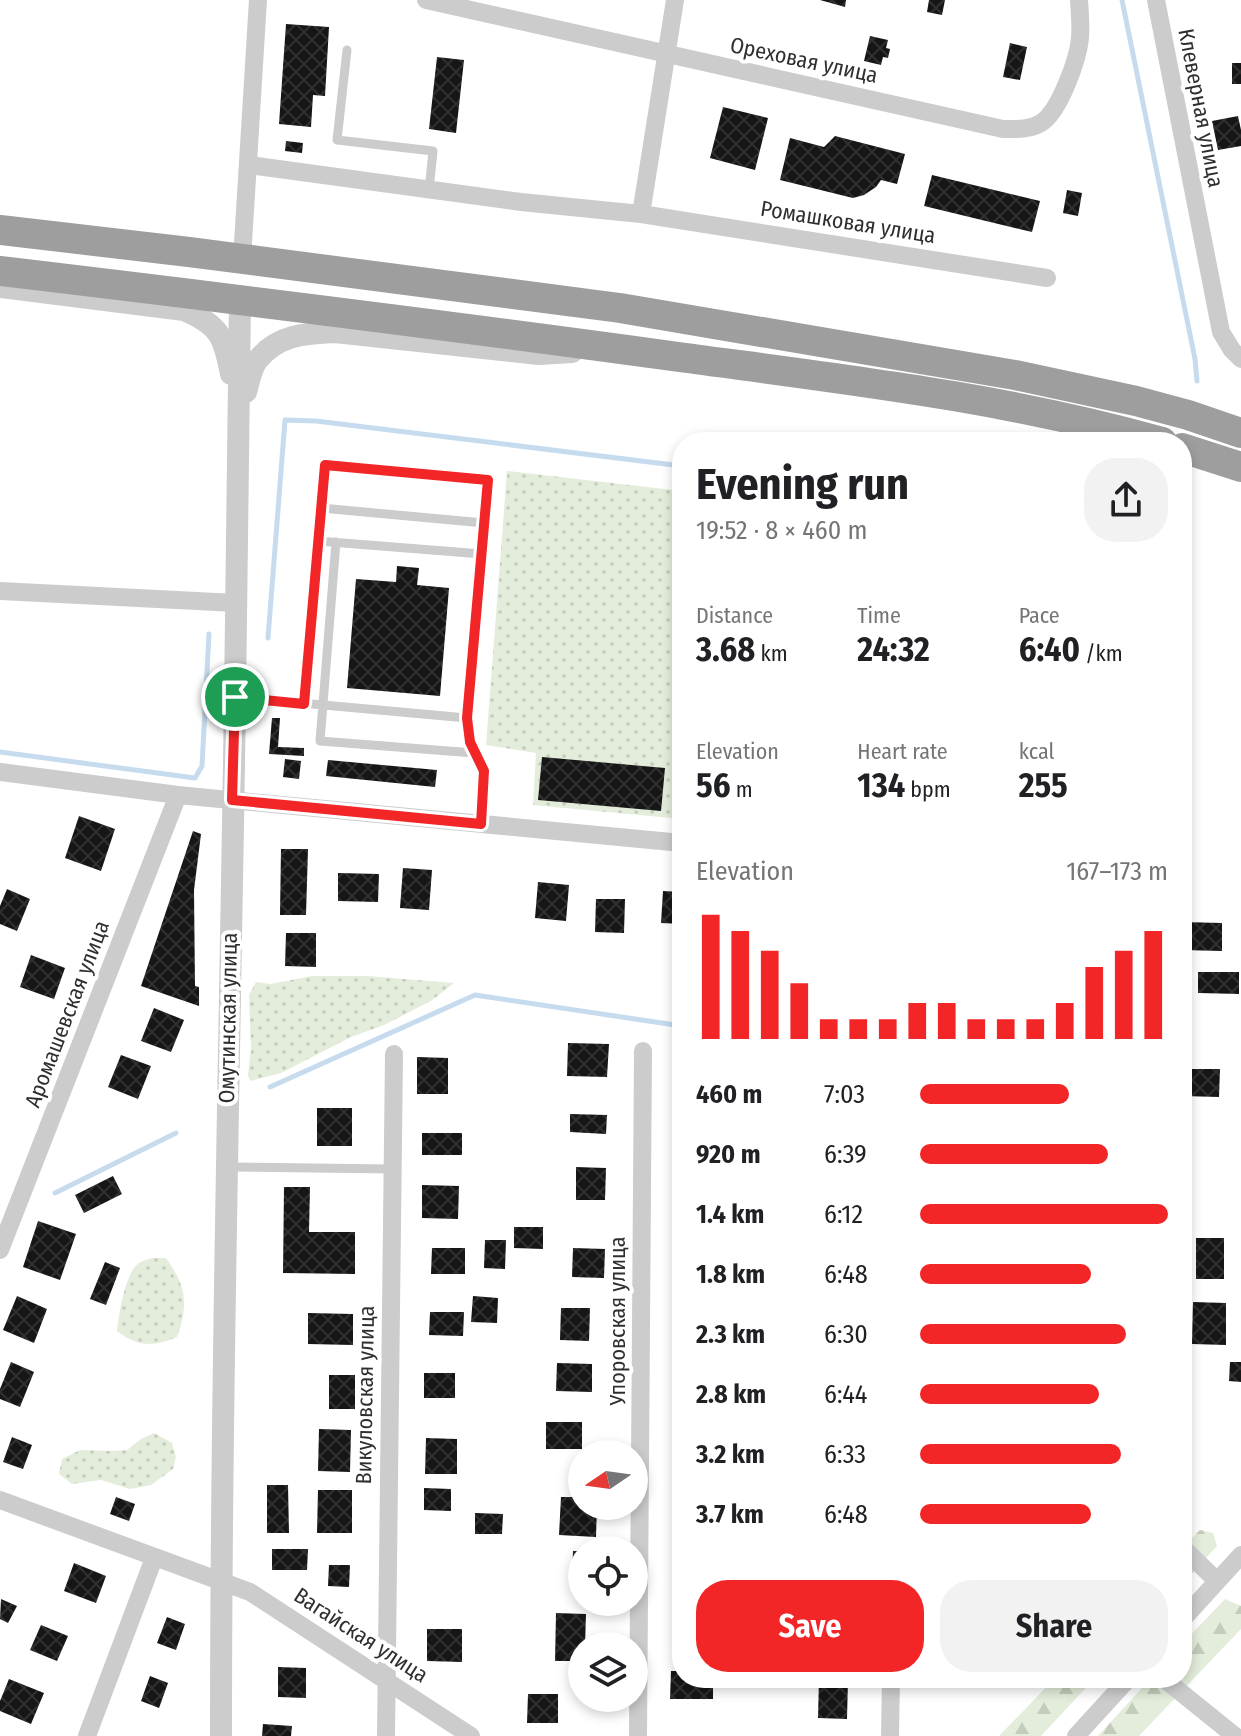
<!DOCTYPE html>
<meta charset="utf-8">
<style>
:root{--surface:#fff;--page:#f2f2f2;--text:#202124;--muted:#757577;--accent:#f22527}
body{margin:0;font-family:"Fira Sans Condensed",sans-serif;background:var(--page);color:var(--text);height:100vh;display:flex;flex-direction:column;font-size:30px;white-space:nowrap}
*{box-sizing:border-box;margin:0}
p{font-size:26px;color:var(--muted)}
.icon{flex:none;width:44px;height:44px;fill:none;stroke:currentColor;stroke-width:2;stroke-linecap:round;stroke-linejoin:round}
.map{position:relative;flex:1;overflow:hidden}
.sheet{position:absolute;left:672px;top:432px;width:520px;height:1256px;display:flex;flex-direction:column;background:var(--surface);border-radius:32px;box-shadow:0 4px 12px #0003}
.sheet>*{flex:none}
.needle{width:52px;rotate:257deg}
.tools{position:absolute;left:568px;top:1440px;display:grid;gap:16px}
.tools a{display:grid;place-items:center;width:80px;height:80px;border-radius:50%;background:var(--surface);box-shadow:0 4px 12px #0003;font-size:40px}
.pin{position:absolute;display:grid;place-items:center;width:68px;height:68px;color:#fff;margin:-34px;border:4px solid #fff;border-radius:50%;box-shadow:0 2px 8px #0007}
.round{display:grid;place-items:center;flex:none;width:84px;height:84px;border-radius:32px;background:var(--page)}
.head{display:flex;align-items:center;justify-content:space-between;height:136px;padding:0 24px}
h1{font-size:44px;font-weight:700;line-height:60px}
.stats{display:grid;grid-template-columns:repeat(3,1fr);gap:12px;height:136px;padding:8px 24px}
.stats div{display:grid;align-content:center}
.stats b{font-size:34px;font-weight:700}
.stats small{font-size:22px;font-weight:400}
.stats p{font-size:22px}
.chart{height:224px;padding:16px 24px}
.chart p{display:flex;justify-content:space-between}
.chart svg{width:100%;height:144px;margin-top:8px;stroke:var(--accent);stroke-width:6}
.button{display:flex;gap:16px;margin-top:auto;padding:16px 24px}
.button a{flex:1;height:92px;border-radius:32px;background:var(--accent);color:#fff;font-size:32px;font-weight:700;line-height:92px;text-align:center}
.button a+a{background:var(--page);color:var(--text)}
ul{padding:0 24px;list-style:none;font-size:26px}
li{display:grid;grid-template-columns:128px 96px 1fr;align-items:center;height:60px}
li i{height:20px;border-radius:10px;background:var(--accent)}
.map>svg:first-child{display:block}
.grass{fill:url(#grass-dots)}
.forest{fill:url(#forest-firs)}
.lines{fill:none;stroke-linecap:round;stroke-linejoin:round}
.stream{stroke:#c6dcee;stroke-width:5}
.building{fill:url(#building-cross-hatch)}
.service{stroke:#ccc;stroke-width:9}
.minor{stroke:#ccc;stroke-width:18}
.tertiary{stroke:#ccc;stroke-width:22}
.trunk{stroke:#9e9e9e;stroke-width:30}
.route-casing{stroke:#fff;stroke-width:16}
.route{stroke:#f22527;stroke-width:10}
.labels{text-anchor:middle;dominant-baseline:central;stroke-width:8;stroke-linejoin:round;paint-order:stroke}
.street-label{font-size:22px;fill:#2f2f2f;stroke:#fff}
</style>
<div class="map">
<svg width="1241" height="1736" viewBox="0 0 1241 1736">
<defs>
<pattern id="grass-dots" width="8" height="8" patternUnits="userSpaceOnUse" patternTransform="scale(2)"><rect width="8" height="8" fill="#e4eddb"/><path d="M2 2h.1M6 6h.1" fill="none" stroke="#c4ccbc" stroke-width="1.8" stroke-linecap="round"/></pattern>
<pattern id="forest-firs" width="22" height="20" patternUnits="userSpaceOnUse" patternTransform="scale(2)"><rect width="22" height="20" fill="#e4eddb"/><path d="M5 1l3.5 6h-7zM16 11l3.5 6h-7z" fill="#c4ccbc"/></pattern>
<pattern id="building-cross-hatch" width="8" height="8" patternUnits="userSpaceOnUse" patternTransform="scale(2)"><rect width="8" height="8" fill="#161616"/><path d="M0 0l8 8M0 8l8-8" fill="none" stroke="#303030"/></pattern>
</defs>
<rect width="100%" height="100%" fill="#fff"/>
<path class="grass" d="M507,471l175,20v328l-149,-14 3,-52 -50,-8z
M312,976h55l87,7 -23,18 -47,24 -33,12 -70,36 -31,8 -2,-6 3,-26 -2,-54 7,-13 14,2z
M151,1258h15c20,28 23,46 11,79 -23,10 -40,10 -60,-6 2,-17 8,-58 22,-68 4,-3 8,-3 12,-5z
M154,1433l18,10 4,14 -3,12 -22,16 -21,4 -29,-9 -29,4 -13,-10 3,-15 18,-9 33,1 14,-1 14,-11z"/>
<path class="forest" d="M1200,1530l13,3 4,13 -35,38v-36z
M1225,1599l16,7v23l-102,107h-41l53,-58h31v-34z
M1055,1678h40l-54,58h-42z"/>
<g class="lines">
<path class="stream" d="M1122,0l73,359 2,22
M268,638l17,-218 31,1 366,45
M0,752l195,26 7,-12 7,-132
M270,1087l205,-92 207,31
M55,1193l121,-60"/>
</g>
<path class="building" d="M820,0h26l-1,7z
M929,0h16l-3,15 -15,-3z
M286,24l43,3 -4,69 -12,-1 -2,32 -32,-3z
M870,36l18,4 -2,8 4,1 -2,9 -5,-1 -2,8 -17,-4z
M1010,43l17,4 -7,33 -17,-3z
M437,57l27,3 -8,73 -27,-4z
M1232,63h9v21h-9z
M723,107l45,11 -13,52 -45,-12z
M1238,116l3,14v16l-23,4 -6,-29z
M835,136l70,18 -8,30 -16,-4 -5,7 -12,8 -11,3 -73,-18 10,-42 34,9z
M286,141l17,2 -1,10 -17,-2z
M932,175l108,26 -8,31 -108,-26z
M1067,190l15,3 -4,23 -15,-3z
M397,566l22,2 -2,17 32,3 -9,108 -93,-8 9,-109 40,3z
M272,718h8l-2,29 26,1v8l-35,-2z
M542,757l123,11 -4,43 -123,-11z
M285,759l16,2 -2,18 -16,-2z
M328,760l109,10 -2,17 -109,-11z
M79,816l36,13 -14,42 -36,-13z
M193,831l8,3 -7,56 1,96 4,1v19l-58,-20z
M281,849h27l-2,66h-26z
M403,868l29,2 -3,40 -29,-2z
M338,873l41,1 -1,28 -40,-1z
M538,882l31,3 -3,36 -31,-3z
M7,889l23,10 -13,32 -17,-7v-18z
M663,891l19,1v32l-21,-1z
M596,899h29l-1,34 -29,-1z
M1182,922l40,1v28l-40,-1z
M286,933h30v34l-31,-1z
M31,955l34,13 -11,31 -34,-12z
M1198,972h41v22l-41,-1z
M154,1008l30,12 -13,32 -30,-11z
M568,1043l41,1 -2,33 -40,-1z
M121,1055l30,11 -13,33 -30,-12z
M417,1057l31,1v36h-31z
M1182,1069h38l-1,28 -37,-1z
M317,1108h35v38h-35z
M570,1114l37,1 -1,19 -36,-2z
M675,1128h7v23h-8z
M422,1133h40v22h-40z
M576,1167l30,1 -1,32h-29z
M113,1176l9,18 -38,19 -9,-18z
M422,1185l37,1 -1,33 -36,-1z
M284,1187h26l-1,45h46v42l-72,-1z
M38,1221l38,13 -16,46 -37,-13z
M514,1227h29v22l-29,-1z
M1196,1238h28v41h-28z
M485,1240h21l-1,29 -21,-1z
M432,1248h33v26h-34z
M573,1248l32,1 -1,29 -32,-1z
M105,1262l15,6 -14,37 -16,-6z
M17,1296l30,13 -13,34 -31,-13z
M473,1296l25,2 -1,25 -26,-1z
M1193,1302l33,1v42l-34,-1z
M561,1308h29l-1,33 -29,-1z
M430,1312h34l-1,24 -34,-1z
M308,1313l45,1v31l-45,-1z
M11,1362l23,10 -14,35 -20,-8v-10z
M1230,1362h11v20l-12,-1z
M557,1363l35,1v28l-36,-1z
M424,1373h31v25h-31z
M329,1375h26v34h-26z
M546,1422h36v27h-36z
M319,1429l32,1 -1,42 -32,-1z
M12,1437l20,8 -9,24 -20,-7z
M426,1438l31,1v35h-32z
M267,1485h21l1,48h-22z
M424,1488l27,1v22l-27,-1z
M318,1490h34v43h-35z
M116,1497l19,7 -6,17 -19,-7z
M561,1497h21v9h15l-1,31 -37,-2z
M475,1513l28,1 -1,20h-27z
M272,1549h36l-1,21h-35z
M573,1551h9v29h-10z
M74,1563l32,13 -10,27 -32,-12z
M329,1565h21l-1,22 -21,-1z
M1,1599l16,7 -9,17 -8,-4z
M556,1613l30,1 -1,32h-3v15h-27z
M167,1617l18,7 -9,26 -19,-7z
M672,1622h10v29h-10z
M41,1625l27,11 -11,25 -27,-11z
M427,1629h35v33l-35,-1z
M278,1667l28,1v30l-28,-1z
M671,1671h11v7h31v21h-43z
M150,1676l18,7 -9,25 -18,-7z
M819,1678l29,1 -1,40 -29,-1z
M9,1679l35,14 -13,31 -31,-13v-10z
M528,1694h30v29h-31z
M263,1724l29,2 -1,10h-29z"/>
<g class="lines">
<path class="service" d="M347,50l-10,90 96,11 -4,39
M321,508l163,15
M318,541l164,13
M336,542l-16,199 154,12
M235,697l232,21 21,-238 -163,-15 -21,239
M467,718l3,24 14,29 -3,53
M226,1167l166,2"/>
<path class="minor" d="M426,0l577,129c13,0 26,1 38,-6 18,-11 37,-63 39,-85 1,-12 0,-25 -1,-38
M1156,0l65,332 11,18 9,9
M249,165l272,37 120,12 406,64
M641,214l34,-214
M242,259l16,-259
M0,591l236,12
M0,772l178,23 504,48
M0,1250l178,-455
M0,1500l250,92 221,144
M1182,1547l35,34
M1182,1620l59,-65
M1163,1678l72,58
M87,1736l67,-178
M386,1736l8,-682
M638,1736l5,-685
M890,1736l1,-58
M1076,1736l53,-58"/>
<path class="tertiary" d="M0,287l184,23c36,15 40,27 47,64
M246,392c3,-10 5,-23 11,-31 19,-26 49,-28 78,-29l204,22 33,-2
M221,1736c0,-346 9,-693 14,-1039 2,-132 3,-265 5,-397"/>
<path class="trunk" d="M0,230l189,22 431,56 395,67 121,26 52,14 53,18
M0,271c227,27 453,55 679,86 162,22 325,40 483,85
M1182,448l59,19"/>
</g>
<g class="lines">
<g class="route-casing">
<path id="route" d="M325,465l163,15 -21,238 3,24 14,29 -3,53 -249,-24 3,-103 69,7z"/>
</g>
<use href="#route" class="route"/>
</g>
<g class="labels">
<g class="street-label">
<text transform="translate(804 60) rotate(12)">Ореховая улица</text>
<text transform="translate(1201 108) rotate(79)">Клеверная улица</text>
<text transform="translate(848 222) rotate(9)">Ромашковая улица</text>
<text transform="translate(67 1014) rotate(-69)">Аромашевская улица</text>
<text transform="translate(228 1018) rotate(-89)">Омутинская улица</text>
<text transform="translate(617 1321) rotate(-90)">Упоровская улица</text>
<text transform="translate(365 1395) rotate(-89)">Викуловская улица</text>
<text transform="translate(361 1635) rotate(33)">Вагайская улица</text>
</g>
</g>
</svg>
<div class="tools">
<a><svg class="needle" viewBox="-14 -14 28 28"><path d="M0-13l5 13h-10z" fill="#e53935"/><path d="M0 13l5-13h-10z" fill="#757577"/></svg></a>
<a><svg class="icon" aria-label="locate" viewBox="0 0 24 24"><circle cx="12" cy="12" r="6"/><path d="M12 2v4M12 18v4M2 12h4M18 12h4"/></svg></a>
<a><svg class="icon" aria-label="layers" viewBox="0 0 24 24"><path d="M12 4l9 5-9 5-9-5zM3 14l9 5 9-5"/></svg></a>
</div>
<div class="pin" style="left:235px;top:697px;background:#1e9e55"><svg class="icon" aria-label="arrive" viewBox="0 0 24 24"><path d="M6 21V4h12l-3 4 3 4H6"/></svg></div>
<section class="sheet">
<div class="head"><div><h1>Evening run</h1><p>19:52 · 8 × 460 m</p></div><a class="round"><svg class="icon" aria-label="share" viewBox="0 0 24 24"><path d="M12 15V3M7 8l5-5 5 5M5 13v7h14v-7"/></svg></a></div>
<div class="stats">
<div><p>Distance</p><b>3.68<small> km</small></b></div>
<div><p>Time</p><b>24:32</b></div>
<div><p>Pace</p><b>6:40<small> /km</small></b></div>
</div>
<div class="stats">
<div><p>Elevation</p><b>56<small> m</small></b></div>
<div><p>Heart rate</p><b>134<small> bpm</small></b></div>
<div><p>kcal</p><b>255</b></div>
</div>
<div class="chart"><p><span>Elevation</span>167–173 m</p>
<svg viewBox="0 0 160 44" preserveAspectRatio="none"><path d="M5 44V6M15 44V11M25 44V17M35 44V27M45 44V38M55 44V38M65 44V38M75 44V33M85 44V33M95 44V38M105 44V38M115 44V38M125 44V33M135 44V22M145 44V17M155 44V11"/></svg>
</div>
<ul>
<li><b>460 m</b>7:03<i style="width:60%"></i></li>
<li><b>920 m</b>6:39<i style="width:76%"></i></li>
<li><b>1.4 km</b>6:12<i style="width:100%"></i></li>
<li><b>1.8 km</b>6:48<i style="width:69%"></i></li>
<li><b>2.3 km</b>6:30<i style="width:83%"></i></li>
<li><b>2.8 km</b>6:44<i style="width:72%"></i></li>
<li><b>3.2 km</b>6:33<i style="width:81%"></i></li>
<li><b>3.7 km</b>6:48<i style="width:69%"></i></li>
</ul>
<div class="button"><a>Save</a><a>Share</a></div>
</section>
</div>
